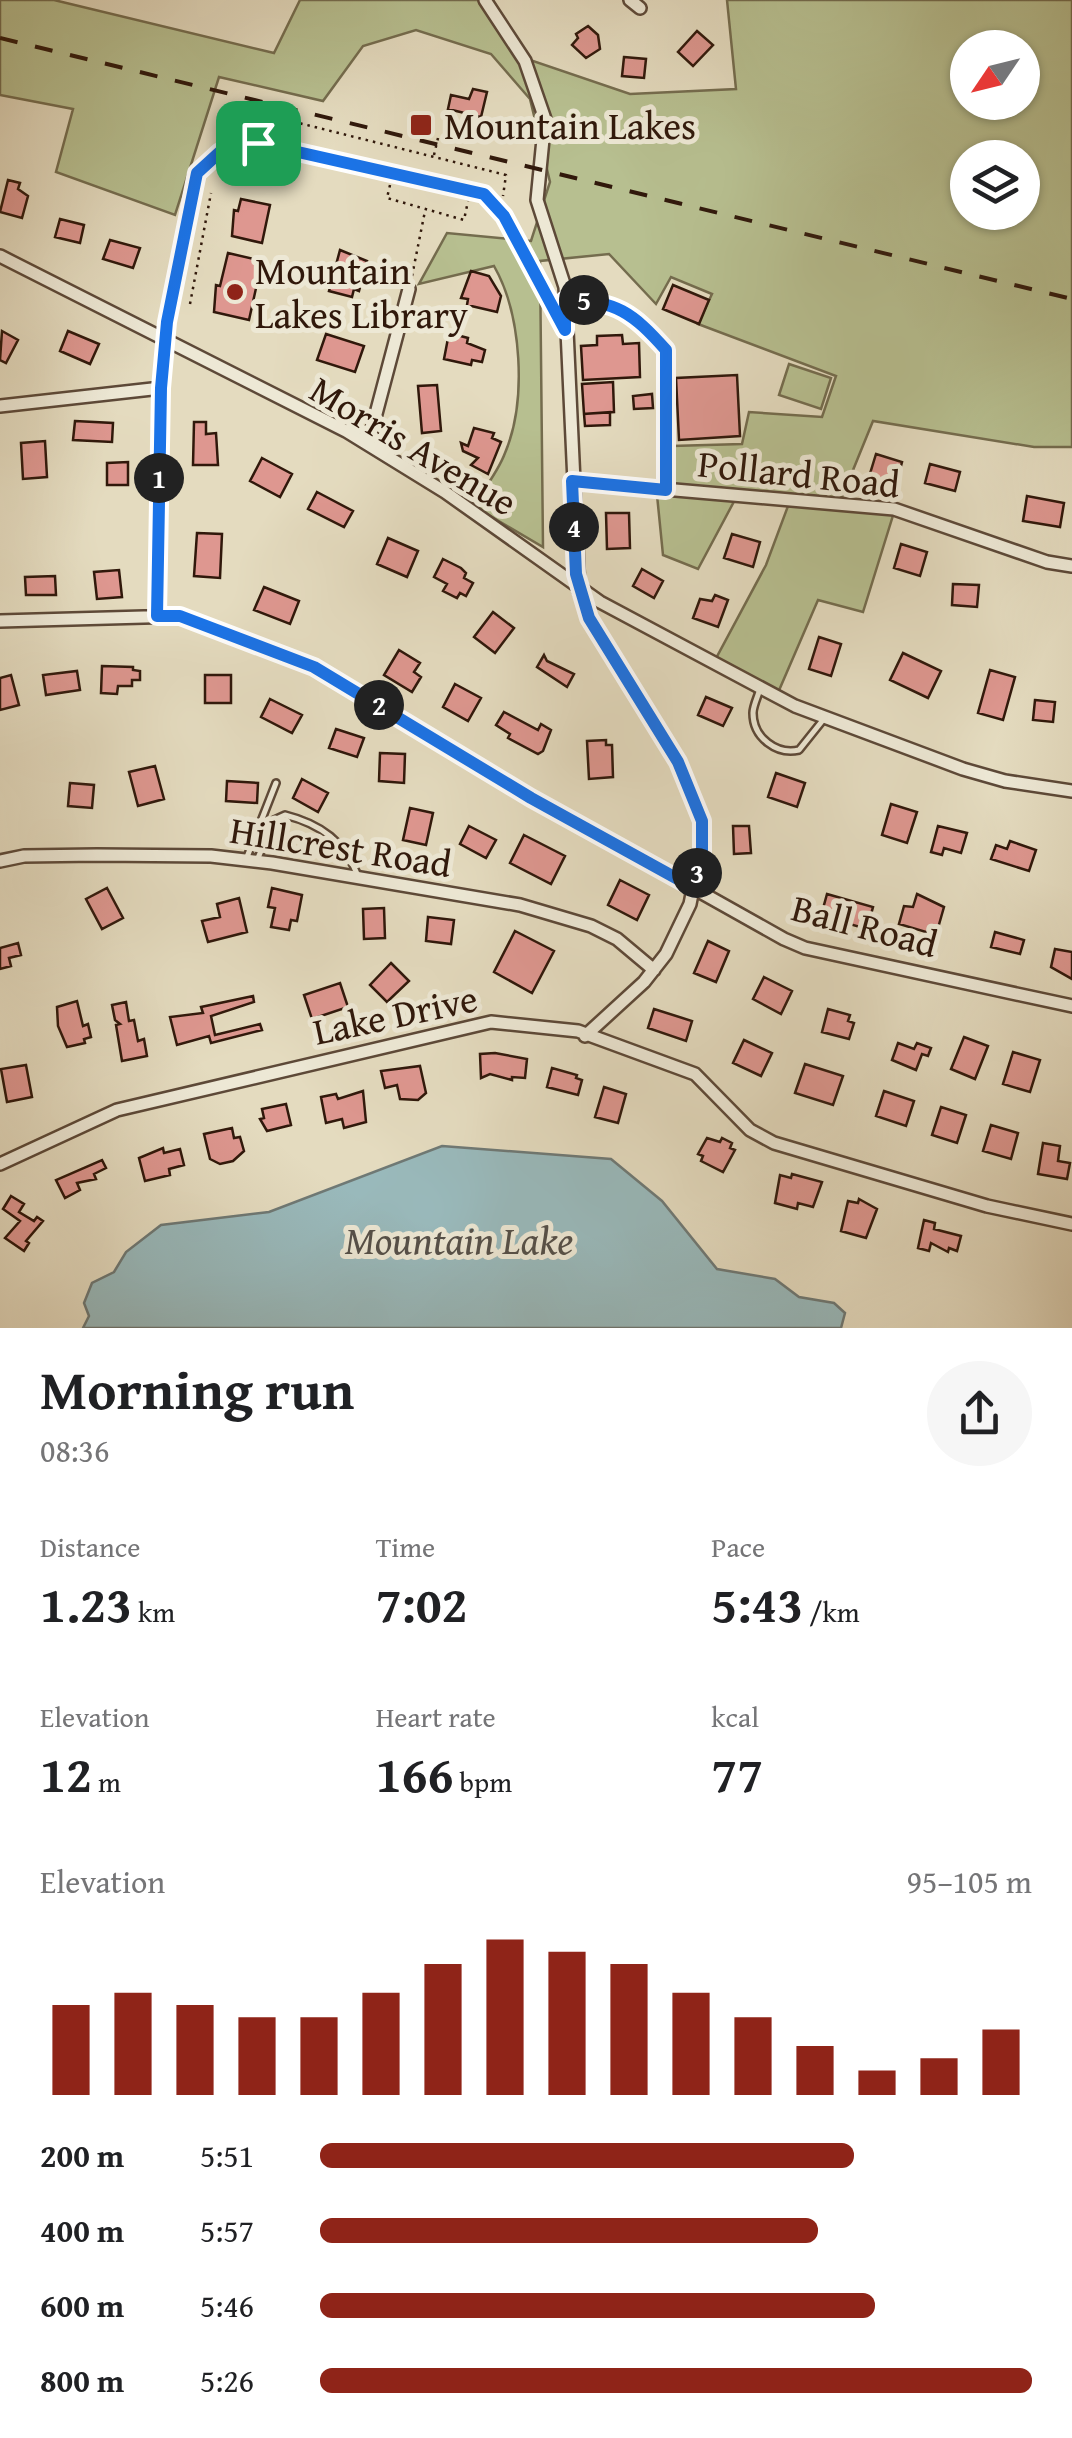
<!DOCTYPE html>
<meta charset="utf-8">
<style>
:root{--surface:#fff;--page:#f6f6f6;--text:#202124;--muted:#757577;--accent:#8f2418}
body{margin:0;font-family:"Gentium Book Plus",serif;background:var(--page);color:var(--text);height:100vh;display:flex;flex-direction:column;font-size:38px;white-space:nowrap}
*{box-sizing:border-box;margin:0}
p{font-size:32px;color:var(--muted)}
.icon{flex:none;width:55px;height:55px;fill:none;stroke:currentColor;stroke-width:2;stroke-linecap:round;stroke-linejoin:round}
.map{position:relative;height:1328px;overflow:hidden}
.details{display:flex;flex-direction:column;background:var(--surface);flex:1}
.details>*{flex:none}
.needle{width:65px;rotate:235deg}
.tools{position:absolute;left:950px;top:30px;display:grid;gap:20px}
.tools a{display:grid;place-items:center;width:90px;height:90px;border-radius:50%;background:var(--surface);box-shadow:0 2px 8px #0004;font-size:50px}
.pin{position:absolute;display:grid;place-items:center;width:85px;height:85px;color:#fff;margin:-42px;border-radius:20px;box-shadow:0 5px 15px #0006}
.km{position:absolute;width:50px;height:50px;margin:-25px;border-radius:50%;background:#222;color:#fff;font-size:28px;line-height:50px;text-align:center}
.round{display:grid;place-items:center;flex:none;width:105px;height:105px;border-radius:52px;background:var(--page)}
.headline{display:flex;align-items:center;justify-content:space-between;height:170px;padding:0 40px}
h1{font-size:55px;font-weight:800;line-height:75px}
.figures{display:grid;grid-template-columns:repeat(3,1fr);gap:15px;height:170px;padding:10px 40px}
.figures div{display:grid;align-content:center}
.figures b{font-size:50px;font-weight:800}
.figures small{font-size:28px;font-weight:400}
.figures p{font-size:28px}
.chart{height:280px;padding:20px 40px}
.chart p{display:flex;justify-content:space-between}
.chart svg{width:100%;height:180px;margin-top:10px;stroke:var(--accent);stroke-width:6}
ul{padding:0 40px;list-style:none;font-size:32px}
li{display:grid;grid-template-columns:160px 120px 1fr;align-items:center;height:75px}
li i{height:25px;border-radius:12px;background:var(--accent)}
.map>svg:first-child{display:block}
.green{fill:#b7bf90;stroke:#746c4e;stroke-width:2.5;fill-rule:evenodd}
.water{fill:#99b9bb;stroke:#6f7975;stroke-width:2.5}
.building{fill:#de9790;stroke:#30180b;stroke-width:2.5}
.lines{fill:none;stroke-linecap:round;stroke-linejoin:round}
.service-casing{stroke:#5d4938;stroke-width:10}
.minor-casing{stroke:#5d4938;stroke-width:16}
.path{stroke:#30180b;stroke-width:2.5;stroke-dasharray:2.5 5;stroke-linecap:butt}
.service{stroke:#ede8d5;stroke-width:5}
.minor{stroke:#ede8d5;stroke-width:11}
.rail{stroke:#30180b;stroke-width:4;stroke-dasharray:18 18;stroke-linecap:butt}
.route-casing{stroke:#fff;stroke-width:20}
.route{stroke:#1a73e8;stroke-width:12}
.poi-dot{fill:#8f2418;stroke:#ede8d5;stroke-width:4}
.labels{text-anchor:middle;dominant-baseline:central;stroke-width:10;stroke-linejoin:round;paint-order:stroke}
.poi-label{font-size:38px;fill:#30180b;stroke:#ede8d5;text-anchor:start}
.street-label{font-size:38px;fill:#30180b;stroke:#ede8d5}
.water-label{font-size:40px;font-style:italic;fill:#555049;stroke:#ede8d5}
</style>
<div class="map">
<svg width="1072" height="1328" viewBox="0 0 1072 1328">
<rect width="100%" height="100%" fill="#e4dbbf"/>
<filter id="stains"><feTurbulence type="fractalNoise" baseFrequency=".002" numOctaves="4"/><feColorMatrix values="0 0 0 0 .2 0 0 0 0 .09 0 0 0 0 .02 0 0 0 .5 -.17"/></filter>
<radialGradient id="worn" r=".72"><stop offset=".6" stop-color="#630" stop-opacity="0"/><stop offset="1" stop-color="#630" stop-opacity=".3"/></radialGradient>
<path class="green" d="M0,0h54l220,53 26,-53h185l42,59 103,35 106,-5 -9,-89h345v447h-38l-161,-26 -33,81 55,7 -32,103 -45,-12 -41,95 -64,-31 53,-99 25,-67 -53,-4 -40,75 -35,-14 -7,-70 15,1 1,-40 70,-2 7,-32 73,5 14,-41 -138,-52 14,-30 -41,-17 -15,27 -47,-50 -69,7 3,286 -70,-41c11,-17 25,-34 32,-53 22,-52 17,-138 -11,-187l-75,18 28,-51 84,8 19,-59 -20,-83 -39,-45 -75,-24 -53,16 -40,55 -104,-24 -44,138 -119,-43 17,-63 -73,-14zM968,48h54v54h-54zM968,158h54v54h-54z
M789,364l42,14 -10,31 -42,-14z"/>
<path class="water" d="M442,1146l169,13 51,42 55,68 58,10 24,18 35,6 11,10 -4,15h-758l6,-12 -5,-13 8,-20 22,-11 12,-20 35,-27 108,-13z"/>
<path class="building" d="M588,26l10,9 2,14 -14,9 -14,-13 6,-7 -2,-4z
M697,31l16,14 -20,21 -15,-14z
M624,57l22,2 -2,19 -22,-2z
M473,89l14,3 -6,25 -33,-8 3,-14 18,4z
M8,180l12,3 -2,6 10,7 -6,22 -22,-6z
M241,199l29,6 -8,38 -30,-7 2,-26 4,1z
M60,219l24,6 -4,18 -25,-6z
M110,240l30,8 -7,20 -30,-9z
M340,250l27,11 -8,30 -5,-2 -2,8 -23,-6z
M228,253l34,8 -13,59 -35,-8 2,-27 4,1z
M471,271l18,5 12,20 -4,16 -30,-7 1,-6 -7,-1z
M673,285l36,15 -10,24 -36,-15z
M2,331l16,9 -12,23 -6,-3z
M68,331l31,13 -9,20 -30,-13z
M449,333l19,5 -1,5 18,7 -3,12 -10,-2 -1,5 -27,-6z
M326,334l38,12 -9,26 -38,-12z
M622,335l1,9 16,-1 1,34 -57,3 -2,-34 16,-1v-9z
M737,375l3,61 -61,4 -3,-62z
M613,382l1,30 -30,2 -2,-30z
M437,385l4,46 -19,2 -4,-47z
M652,394l1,14 -19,1 -1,-13z
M610,412v13l-25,1 -1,-12z
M75,421l38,2 -1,19 -39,-2z
M194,422h12v12l10,-1 2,32h-25z
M474,428l20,5 -2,5 9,4 -13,32 -17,-9 7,-7 -15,-7 -2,-8 7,3z
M45,441l2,36 -24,2 -2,-36z
M876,454l26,8 -6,23 -27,-8z
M262,458l30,16 -12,23 -30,-16z
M128,462v23h-21v-22z
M930,464l30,8 -5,19 -30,-8z
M317,492l36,19 -9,16 -36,-18z
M1027,496l37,7 -4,24 -37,-6z
M606,513h23l1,35 -23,1z
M197,533l25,1 -2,44 -26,-2z
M732,534l28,8 -7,25 -29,-9z
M388,538l30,13 -11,26 -30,-13z
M901,544l26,8 -7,24 -26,-8z
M443,559l18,9 5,5 -2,5 9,5 -7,13 -6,-3 -3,5 -14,-7 4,-7 -13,-7z
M642,569l21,12 -9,17 -21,-12z
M119,570l3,27 -25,2 -3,-27z
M55,576l1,19h-30l-1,-18z
M953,584l26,1 -2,22 -25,-2z
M264,587l35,14 -9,23 -36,-14z
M715,595l13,5 -10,27 -25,-9 7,-19 12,2z
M493,612l21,16 -19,25 -21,-16z
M819,637l22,7 -10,32 -22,-7z
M399,650l21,13 -6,9 7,5 -9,15 -28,-17z
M903,653l38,18 -13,27 -38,-18z
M544,655l3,6 27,13 -7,13 -30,-20z
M102,666l31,1v3l7,1v9h-8v6h-14l-1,8 -16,-1z
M990,670l25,7 -12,43 -25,-7z
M77,671l3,19 -34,5 -3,-20z
M11,675l8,30 -19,5v-32z
M205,675h26v28h-26z
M455,684l26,14 -13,23 -25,-14z
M706,697l26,11 -9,18 -25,-11z
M270,699l32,16 -10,18 -31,-16z
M1035,700l20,2 -2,20 -20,-2z
M504,712l34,18 3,-6 10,6 -8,21 -5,3 -30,-16 2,-4 -14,-9z
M336,729l28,9 -7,19 -28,-9z
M606,740v5h6l1,32 -24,2 -2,-38z
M380,753l25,1 -1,29 -25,-2z
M155,766l9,33 -26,7 -9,-34z
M776,773l29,10 -8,24 -29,-10z
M302,779l26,14 -10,19 -25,-14z
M227,781l31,2 -1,20 -31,-2z
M70,783l24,2 -2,23 -24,-2z
M891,804l26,8 -10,31 -25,-8z
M410,808l23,5 -7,32 -23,-5z
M469,826l27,14 -10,18 -26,-14z
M733,826h16l2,27 -17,1z
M938,826l29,7 -6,20 -17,-5 -2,7 -11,-3z
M524,835l41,21 -14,28 -41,-21z
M1010,841l26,9 -7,21 -38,-12 5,-14 11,4z
M620,880l29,15 -12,25 -29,-15z
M107,888l16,30 -21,11 -16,-30z
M272,888l30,7 -5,26 -6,-1 -2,10 -18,-3 4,-19 -7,-1z
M827,894l46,13 -6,22 -46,-13z
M917,894l27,13 -8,28 -37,-11 5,-18 9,1z
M239,898l8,34 -39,10 -6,-21 18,-4 -3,-13z
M384,908l1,30 -21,1 -1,-30z
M428,917l26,3 -3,24 -25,-3z
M515,931l39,20 -22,42 -38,-21z
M995,932l29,8 -4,14 -29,-7z
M708,941l21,10 -13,31 -22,-9z
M18,943l3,12 -12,3 2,8 -11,3v-21z
M1055,949l17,3v27l-21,-12z
M391,963l18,18 -22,21 -17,-17z
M764,977l28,14 -11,23 -28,-15z
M340,983l8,24 -36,12 -8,-24z
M253,996l1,6 -43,14 4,19 45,-11 2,6 -51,13 -2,-7 -32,9 -7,-28 33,-4 -2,-6z
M77,1001l6,25 5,-2 3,13 -7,2 1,4 -18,4 -9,-21 -1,-19z
M126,1002l3,19 5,-1 4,21 6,-2 3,17 -25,5 -6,-36 4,-1 -5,-4 -3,-15z
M654,1009l38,12 -6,20 -38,-13z
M828,1009l22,6 -2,6 6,2 -5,16 -27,-7z
M964,1037l24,9 -13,33 -24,-10z
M744,1040l28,13 -11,23 -28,-13z
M898,1043l16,6 3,-6 14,5 -3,8 -6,-2 -6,16 -24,-10z
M1013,1052l27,8 -10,32 -27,-8z
M495,1053l32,6 -2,19 -13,-1v3l-22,-6 -9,4 -1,-24z
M805,1064l38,12 -10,29 -38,-12z
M26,1065l6,32 -25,5 -6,-33z
M420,1066l6,27 -8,7 -18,-1 -3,-14 -12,3 -4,-17z
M552,1068l25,7 -1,3 6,2 -4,15 -31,-8z
M604,1087l22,7 -8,29 -23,-6z
M363,1091l3,31 -22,6 -2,-9 -16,4 -5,-26 15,-3 2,5z
M884,1091l30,10 -8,25 -30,-10z
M286,1104l5,21 -24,6 -7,-12 4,-1 -2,-9z
M941,1107l25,8 -9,28 -25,-8z
M991,1125l27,8 -7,26 -28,-8z
M232,1128l2,10 6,-1 4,14 -11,10 -13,3 -10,-5 -6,-25z
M707,1138l13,4 2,-4 10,5 -2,5 5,2 -12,22 -22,-11 2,-5 -5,-2z
M1043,1143l17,3 -2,15 12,2 -3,16 -29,-5z
M163,1148l1,5 16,-4 4,16 -15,4 1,6 -25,6 -6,-23z
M102,1160l4,8 -12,6 2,5 -19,4 3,7 -15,8 -9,-18z
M792,1174l30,8 -9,25 -15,-4 -1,6 -22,-6 5,-28 11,3z
M11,1196l13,8 -5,8 15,9 3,-4 6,4 -17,20 3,2 -5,8 -19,-13 15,-17 -17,-12z
M859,1199l18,10 -11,29 -25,-7 7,-30 10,2z
M924,1220l11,3 -1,6 27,7 -4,15 -8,-3 -1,4 -17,-9 -2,8 -11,-3z"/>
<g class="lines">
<g class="service-casing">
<path id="service" d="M760,689c-2,7 -7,17 -7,24 0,25 24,42 46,37l24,-30
M247,857l29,-74
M258,858l16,-38 11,-5c36,9 60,27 73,61"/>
</g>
<g class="minor-casing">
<path id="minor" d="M485,0l40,61 20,58 -8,81 28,87 14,303 10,28 89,144 24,59 1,17 -13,66 -24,50 -22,28 -59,54
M630,0l10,8
M0,256l346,175 99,61 155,110 195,104 168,63 42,12 67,10
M565,300c51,0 68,13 101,50v140
M0,406l161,-18
M368,444l41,-155
M572,481l322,28 153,53 25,4
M157,616l4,-228 6,-66 30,-149c18,-21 34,-27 60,-30l227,51 19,22 61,112
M0,621l180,-5 134,51 29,16 188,114 253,142 21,9 267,58
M0,861l24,-5 73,-1 114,1 61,7 248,42 71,21 26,13 37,31
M0,1164l117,-54 374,-88 87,9 117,43 55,56 24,13 213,63 85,18"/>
</g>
<path class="path" d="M271,116l235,59 -3,21
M434,155l4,-17
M390,185l-3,13 77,22 4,-19
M412,276l13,-65
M190,304l21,-111"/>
<use href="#service" class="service"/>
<use href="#minor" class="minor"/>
<path class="rail" d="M0,38l1072,261"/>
</g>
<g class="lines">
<g class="route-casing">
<path id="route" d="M258,143l226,51 20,22 61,114v-30c51,0 68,13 101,50v140l-94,-9 4,93 13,44 89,144 24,59v35l-8,32 -163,-90 -217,-131 -134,-51h-23l4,-228 6,-66 30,-149 23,-21z"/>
</g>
<use href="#route" class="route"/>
</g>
<g class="poi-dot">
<rect x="409" y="113" width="24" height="24" rx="5"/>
<circle cx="235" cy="292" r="10"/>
</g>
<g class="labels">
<g class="poi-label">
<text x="444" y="125">Mountain Lakes</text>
<text x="255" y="270">Mountain<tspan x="255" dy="44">Lakes Library</tspan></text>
</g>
<g class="street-label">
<text transform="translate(414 445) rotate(31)">Morris Avenue</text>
<text transform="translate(799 473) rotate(6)">Pollard Road</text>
<text transform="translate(341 846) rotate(9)">Hillcrest Road</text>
<text transform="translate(865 925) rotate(15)">Ball Road</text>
<text transform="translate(395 1014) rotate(-12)">Lake Drive</text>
</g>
<g class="water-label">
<text x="459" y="1239">Mountain Lake</text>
</g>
</g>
<rect width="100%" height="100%" filter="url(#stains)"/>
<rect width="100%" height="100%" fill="url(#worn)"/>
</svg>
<div class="tools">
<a><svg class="needle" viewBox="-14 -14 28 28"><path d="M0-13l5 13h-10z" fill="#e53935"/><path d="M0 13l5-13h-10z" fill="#757577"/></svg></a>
<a><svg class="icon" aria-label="layers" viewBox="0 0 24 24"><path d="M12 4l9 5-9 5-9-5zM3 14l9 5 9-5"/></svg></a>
</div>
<div class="pin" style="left:258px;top:143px;background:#1e9e55"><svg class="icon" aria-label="arrive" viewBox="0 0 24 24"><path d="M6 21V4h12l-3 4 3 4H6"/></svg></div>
<b class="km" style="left:159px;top:478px">1</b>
<b class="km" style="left:379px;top:705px">2</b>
<b class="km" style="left:697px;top:873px">3</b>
<b class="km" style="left:574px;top:527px">4</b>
<b class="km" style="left:584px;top:300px">5</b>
</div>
<section class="details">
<div class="headline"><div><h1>Morning run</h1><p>08:36</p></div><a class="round"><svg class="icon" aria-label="share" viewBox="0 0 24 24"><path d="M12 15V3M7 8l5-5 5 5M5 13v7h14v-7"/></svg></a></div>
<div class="figures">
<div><p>Distance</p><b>1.23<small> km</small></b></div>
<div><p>Time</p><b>7:02</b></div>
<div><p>Pace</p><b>5:43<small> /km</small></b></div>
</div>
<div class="figures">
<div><p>Elevation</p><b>12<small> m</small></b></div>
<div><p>Heart rate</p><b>166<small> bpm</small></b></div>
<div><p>kcal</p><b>77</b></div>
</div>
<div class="chart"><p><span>Elevation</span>95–105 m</p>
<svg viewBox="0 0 160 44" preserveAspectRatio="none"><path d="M5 44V22M15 44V19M25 44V22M35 44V25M45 44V25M55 44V19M65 44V12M75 44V6M85 44V9M95 44V12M105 44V19M115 44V25M125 44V32M135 44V38M145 44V35M155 44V28"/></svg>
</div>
<ul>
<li><b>200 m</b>5:51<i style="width:75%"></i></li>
<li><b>400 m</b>5:57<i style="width:70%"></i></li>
<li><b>600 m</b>5:46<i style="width:78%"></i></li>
<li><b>800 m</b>5:26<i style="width:100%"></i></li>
</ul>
</section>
